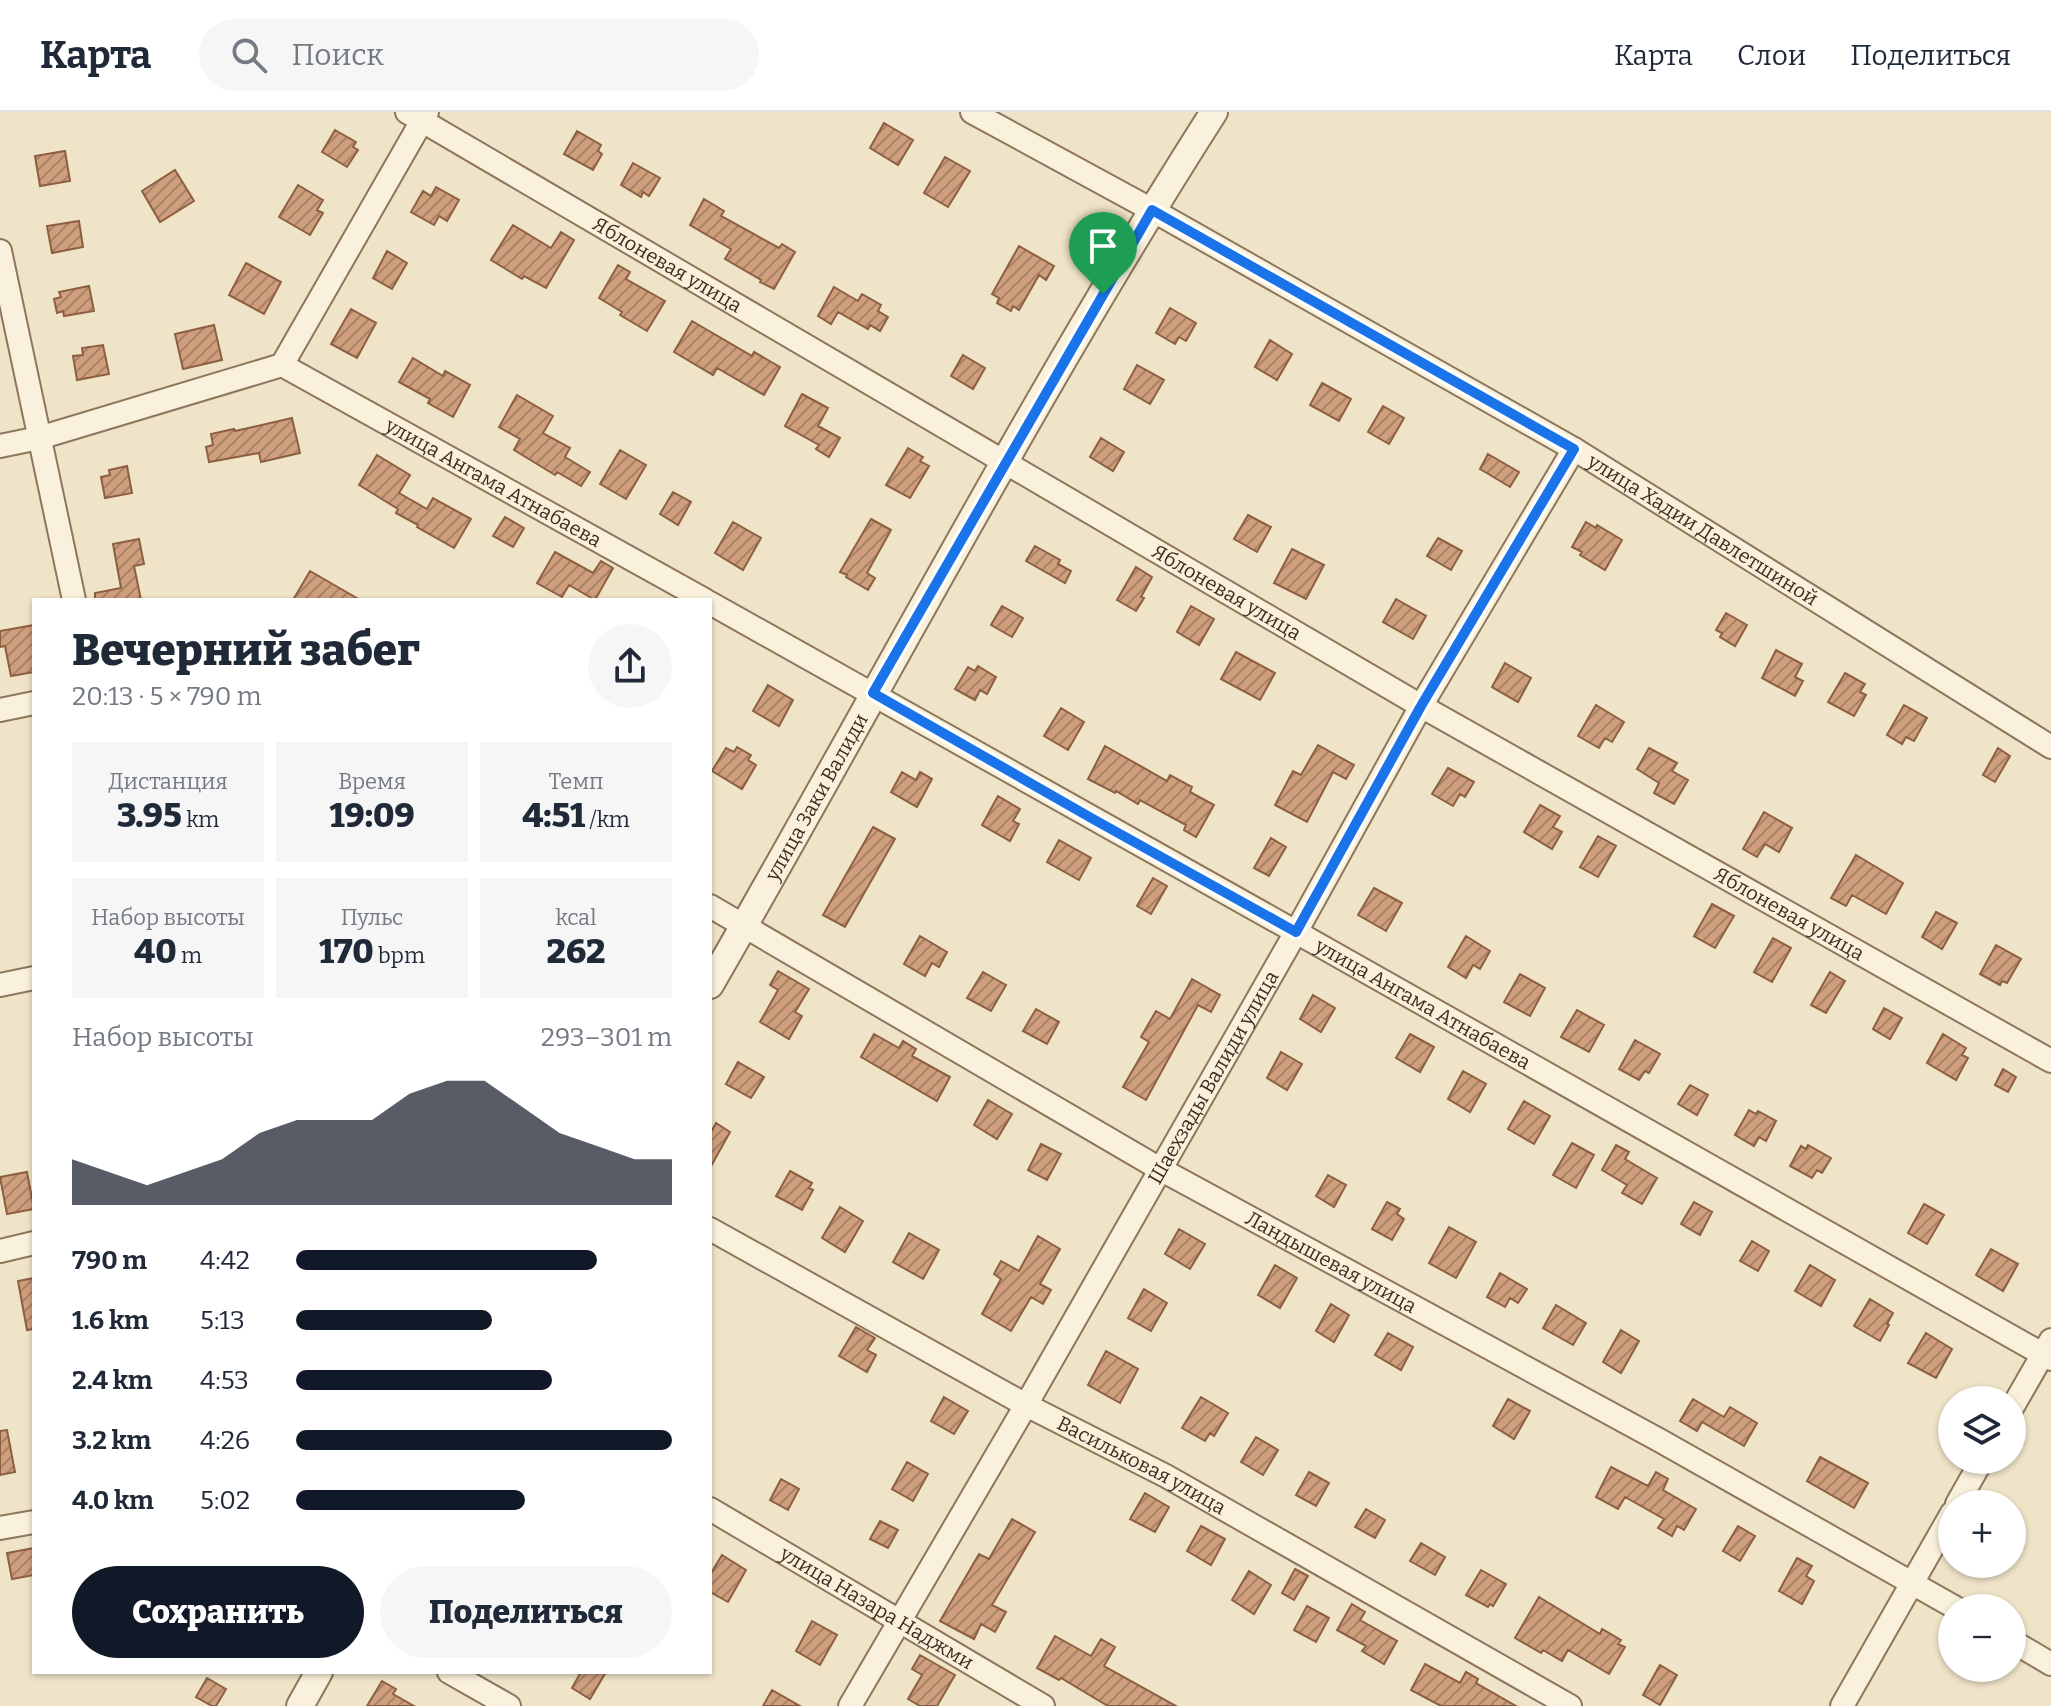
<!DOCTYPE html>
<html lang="ru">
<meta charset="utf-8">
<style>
:root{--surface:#fff;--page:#f6f6f7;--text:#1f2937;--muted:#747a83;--line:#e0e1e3;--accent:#111827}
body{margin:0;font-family:Bitter,serif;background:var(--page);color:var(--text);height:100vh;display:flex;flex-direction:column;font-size:30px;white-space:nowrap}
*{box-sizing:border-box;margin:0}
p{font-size:26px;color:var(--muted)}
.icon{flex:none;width:44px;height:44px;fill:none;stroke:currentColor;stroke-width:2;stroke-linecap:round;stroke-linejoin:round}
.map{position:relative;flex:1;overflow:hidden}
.side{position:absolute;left:32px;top:486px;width:680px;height:1076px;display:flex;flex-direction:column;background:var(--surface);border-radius:0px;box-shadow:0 2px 6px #0004}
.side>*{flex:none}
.tools{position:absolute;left:1938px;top:1274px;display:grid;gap:16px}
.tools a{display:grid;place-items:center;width:88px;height:88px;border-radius:50%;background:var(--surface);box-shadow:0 2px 6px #0004;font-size:40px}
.pin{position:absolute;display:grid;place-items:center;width:68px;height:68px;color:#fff;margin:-82px -34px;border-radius:50% 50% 50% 0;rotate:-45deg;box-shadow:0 0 8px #0007}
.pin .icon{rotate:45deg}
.round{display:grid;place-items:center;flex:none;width:84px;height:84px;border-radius:42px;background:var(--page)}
.summary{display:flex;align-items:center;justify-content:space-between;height:136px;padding:0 40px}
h1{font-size:44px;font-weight:800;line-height:60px}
.metrics{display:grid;grid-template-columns:repeat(3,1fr);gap:12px;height:136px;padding:8px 40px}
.metrics div{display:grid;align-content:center;border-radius:0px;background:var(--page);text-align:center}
.metrics b{font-size:34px;font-weight:800}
.metrics small{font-size:22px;font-weight:400}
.metrics p{font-size:22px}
.chart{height:224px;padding:16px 40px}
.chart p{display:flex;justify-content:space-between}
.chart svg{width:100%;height:144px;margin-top:8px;fill:var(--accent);opacity:.7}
.action{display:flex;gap:16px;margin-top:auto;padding:16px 40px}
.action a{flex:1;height:92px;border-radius:48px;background:var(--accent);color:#fff;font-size:32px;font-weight:800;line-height:92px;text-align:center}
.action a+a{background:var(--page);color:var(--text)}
ul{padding:0 40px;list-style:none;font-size:26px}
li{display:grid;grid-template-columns:128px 96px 1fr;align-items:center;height:60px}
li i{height:20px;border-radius:10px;background:var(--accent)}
header{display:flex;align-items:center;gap:48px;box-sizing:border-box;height:112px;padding:0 40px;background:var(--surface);border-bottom:2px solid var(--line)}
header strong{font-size:38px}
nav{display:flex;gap:44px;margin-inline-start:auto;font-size:28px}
.search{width:560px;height:72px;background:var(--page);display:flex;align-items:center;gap:20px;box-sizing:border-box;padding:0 28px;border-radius:44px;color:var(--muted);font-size:30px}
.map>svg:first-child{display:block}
.building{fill:url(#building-hatch);stroke:#8d5f41;stroke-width:2}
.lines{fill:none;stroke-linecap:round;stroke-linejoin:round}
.minor-casing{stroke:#8d765c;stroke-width:26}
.tertiary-casing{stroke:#8d765c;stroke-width:30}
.minor{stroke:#faf1dc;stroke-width:22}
.tertiary{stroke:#faf1dc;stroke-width:26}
.route-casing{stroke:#fff;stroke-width:16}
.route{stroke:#1a73e8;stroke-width:10}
.labels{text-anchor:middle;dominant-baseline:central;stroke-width:6;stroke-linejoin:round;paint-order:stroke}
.street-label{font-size:20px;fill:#3d2e20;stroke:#f7eed8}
</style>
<header>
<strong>Карта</strong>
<div class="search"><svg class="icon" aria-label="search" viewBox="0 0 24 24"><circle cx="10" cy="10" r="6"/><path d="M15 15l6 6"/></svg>Поиск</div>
<nav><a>Карта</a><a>Слои</a><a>Поделиться</a></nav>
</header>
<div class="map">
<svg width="2051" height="1594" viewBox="0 0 2051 1594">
<defs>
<pattern id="building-hatch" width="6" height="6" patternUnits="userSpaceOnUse" patternTransform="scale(2)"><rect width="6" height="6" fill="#cf9f7d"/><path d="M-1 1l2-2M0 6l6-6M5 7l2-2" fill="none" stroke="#a98266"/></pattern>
</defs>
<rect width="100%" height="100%" fill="#f0e4c8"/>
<path class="building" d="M884,11l29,17 -15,25 -28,-17z
M335,18l21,12 -3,5 5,3 -11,17 -25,-15z
M577,19l24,14 -3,6 4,3 -9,16 -29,-16z
M65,39l5,30 -30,5 -5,-30z
M945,45l25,14 -22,36 -24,-14z
M633,51l27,15 -11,18 -6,-4 -2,5 -20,-12z
M175,58l19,31 -34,21 -18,-31z
M298,73l25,15 -6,10 6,3 -13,22 -31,-18z
M436,75l23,13 -12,21 -8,-5 -5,9 -23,-13 12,-21 8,5z
M704,87l20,12 -3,5 58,32 3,-4 13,8 -21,37 -14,-7 1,-2 -36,-21 6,-10 -41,-24z
M79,109l4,26 -31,6 -5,-27z
M513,113l38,23 10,-16 13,8 -28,48 -22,-12 -2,3 -31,-19z
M1019,134l35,20 -8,14 -7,-5 -20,35 -6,-4 -2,5 -14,-8 2,-5 -7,-4z
M387,139l20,12 -15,26 -19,-11z
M246,151l35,19 -17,32 -35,-19z
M618,153l12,7 -4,7 39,22 -18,30 -27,-16 2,-3 -23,-14z
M89,174l5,25 -30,5 -1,-5 -6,2 -3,-14 7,-2 -2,-5z
M834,175l24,14 4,-7 19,11 -3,6 10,6 -8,14 -10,-6 -2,4 -30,-17 -7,12 -13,-8z
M1170,196l26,15 -10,18 -7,-4 -4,7 -19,-11z
M351,197l25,14 -19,35 -26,-14z
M692,209l60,35 2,-4 26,15 -16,28 -47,-27 -4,7 -39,-23z
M214,213l8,35 -39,9 -8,-35z
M1270,228l22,14 -15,26 -22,-13z
M103,233l6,29 -32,6 -4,-24 10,-1 -1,-7z
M963,243l22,13 -12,21 -22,-13z
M413,246l30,18 2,-5 25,14 -17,32 -25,-14 2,-4 -31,-17z
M1137,253l27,15 -14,24 -26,-15z
M1322,271l29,16 -12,22 -29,-16z
M802,282l26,14 -10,18 22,12 -11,19 -13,-8 3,-4 -34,-19z
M517,283l36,21 -10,17 27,15 -5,9 25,15 -9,14 -24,-14 -2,3 -41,-25 6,-11 -21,-12z
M1383,294l21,12 -15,26 -21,-12z
M292,306l8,35 -39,9 -2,-9 -50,9 -3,-15 7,-2 -2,-11 23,-5 1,2z
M1101,326l23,14 -11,19 -23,-14z
M908,336l15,9 -3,4 9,5 -19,32 -24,-13z
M620,338l26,15 -20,34 -26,-15z
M1488,342l31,18 -9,15 -30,-18z
M377,343l33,20 -11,18 28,16 6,-11 38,21 -17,29 -37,-21 1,-2 -22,-12 2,-4 -39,-24z
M127,354l5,27 -27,5 -4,-21 9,-2 -1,-5z
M673,380l18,10 -13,23 -18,-11z
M1248,403l23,12 -14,25 -23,-13z
M505,405l19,11 -11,19 -20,-11z
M871,407l20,11 -24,43 8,5 -7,12 -22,-13 1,-2 -7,-3z
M733,410l28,16 -18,32 -28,-17z
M1586,410l10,6 1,-3 25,15 -17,30 -25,-15 2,-3 -10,-5z
M1438,426l24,13 -11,19 -24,-14z
M139,427l5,25 -10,2 7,34h-46v-7l26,-5 -8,-44z
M1035,434l25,14 -2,4 13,7 -6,12 -39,-22z
M1292,437l32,16 -18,34 -32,-16z
M555,440l38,21 8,-12 12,7 -18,32 -26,-15 -7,12 -25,-14z
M1136,455l16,10 -11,20 3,1 -8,13 -19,-11z
M310,459l50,29h-67z
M1396,487l30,17 -13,23 -30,-17z
M1002,494l21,12 -11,19 -21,-12z
M1191,494l23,13 -15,26 -22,-13z
M1726,501l21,12 -12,21 -15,-9 2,-4 -6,-3z
M34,513v47l-23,4 -6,-30 -5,1v-16z
M1776,538l26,14 -7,13 8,4 -8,15 -33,-18z
M1236,540l39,21 -15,27 -39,-21z
M1505,551l26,15 -13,24 -26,-15z
M978,554l18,11 -9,17 -7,-4 -5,10 -20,-11 13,-22 7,4z
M1845,561l20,11 -5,8 6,3 -12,21 -26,-14z
M768,573l25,15 -14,26 -26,-15z
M1596,593l28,17 -12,20 -7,-4 -6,10 -21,-12z
M1904,593l23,13 -13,23 -8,-4 -4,7 -15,-9z
M1061,596l23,14 -16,28 -24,-14z
M1318,633l36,20 -8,14 -13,-7 -26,50 -32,-17 18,-34 8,4z
M1105,634l62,35 3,-6 22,12 -2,5 24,13 -18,32 -12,-7 2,-5 -46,-25 -2,4 -22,-13 -1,2 -27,-14z
M737,635l14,8 -3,5 8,5 -14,24 -30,-18 14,-23 8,4z
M1649,636l28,15 -5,8 16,9 -14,24 -20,-11 5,-10 -22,-14z
M1998,636l12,8 -15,26 -12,-7z
M1448,656l26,14 -9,15 -5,-3 -7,12 -21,-12z
M902,660l14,8 4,-8 12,7 -15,28 -26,-15z
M998,684l22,13 -7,12 6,3 -9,17 -28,-16z
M1540,693l20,11 -7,11 9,5 -10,17 -28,-17z
M1764,700l28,16 -13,24 -14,-8 -8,13 -14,-8z
M873,715l22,12 -50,88 -22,-12z
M1598,724l18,10 -18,31 -18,-10z
M1271,726l15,9 -17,29 -15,-8z
M1059,728l32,18 -12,22 -32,-18z
M1856,743l47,28 -17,31 -34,-19 -6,11 -15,-8z
M1153,766l14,8 -16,28 -14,-8z
M1374,776l28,15 -16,28 -28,-16z
M1712,792l22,12 -19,32 -21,-12z
M1936,800l21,11 -15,26 -20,-12z
M920,824l27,16 -8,15 -7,-4 -7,13 -21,-12z
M1466,824l24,15 -10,18 -7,-4 -7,13 -18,-11z
M1773,826l18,10 -19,34 -18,-10z
M1996,833l25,14 -14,24 -5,-2 -2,4 -20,-11z
M778,859l31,18 -14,23 7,4 -13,23 -29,-17 18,-32 -8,-5z
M983,860l23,13 -15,26 -24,-13z
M1830,860l15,9 -19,32 -15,-8z
M1520,862l25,14 -15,28 -26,-14z
M1192,867l28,16 -9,17 -13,-7 -52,95 -23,-13 26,-45 -8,-5 15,-26 14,8z
M1313,883l22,13 -14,24 -21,-13z
M1884,896l18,10 -12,21 -17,-10z
M1036,897l23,13 -12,22 -24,-13z
M1577,898l27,15 -15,27 -28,-15z
M874,922l25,14 4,-7 13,8 -4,7 38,21 -13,24 -76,-44z
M1410,922l24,13 -14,25 -24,-14z
M1943,922l23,14 -4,7 6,3 -12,22 -29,-17z
M1635,928l25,14 -11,19 -4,-2 -6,9 -20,-11z
M1281,940l21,12 -15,26 -20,-12z
M738,950l26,15 -13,21 -25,-14z
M2003,957l13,8 -8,15 -13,-7z
M1463,959l23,13 -16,28 -22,-13z
M1690,973l18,10 -11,20 -19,-11z
M988,988l24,14 -15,25 -23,-14z
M1524,989l26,15 -16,28 -26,-15z
M1749,998l7,4 2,-3 18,10 -10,20 -7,-4 -5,9 -19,-11z
M716,1011l14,9 -20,36v-34z
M1572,1031l22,12 -18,33 -23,-13z
M1041,1032l20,10 -14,26 -19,-10z
M1616,1033l13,7 -4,7 32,19 -15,26 -20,-11 5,-8 -25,-15z
M1808,1033l23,13 -9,15 -5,-3 -5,8 -22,-12 11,-20 5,3z
M790,1059l22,12 -3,5 4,2 -11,20 -26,-14z
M27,1060l7,37 -27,5 -7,-37z
M1328,1063l18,10 -12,22 -18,-11z
M1387,1090l13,7 -3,5 7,5 -12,21 -20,-11z
M1694,1090l18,10 -12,23 -19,-11z
M1924,1092l20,11 -17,29 -19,-11z
M840,1095l23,14 -18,31 -23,-14z
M1449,1115l27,15 -20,36 -27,-15z
M1179,1117l26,15 -15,25 -25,-15z
M909,1121l30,17 -16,29 -30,-17z
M1038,1124l22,13 -20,35 11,6 -8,14 -12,-7 -20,34 -29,-17 19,-35 -7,-5 7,-13 18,10z
M1752,1129l17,10 -11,20 -18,-10z
M1991,1137l27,15 -15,27 -27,-16z
M1275,1153l22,13 -17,30 -22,-13z
M1810,1153l25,15 -14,26 -26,-15z
M1500,1161l27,16 -9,14 -8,-5 -5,9 -18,-10z
M34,1166v51l-7,1 -9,-49z
M1144,1177l23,14 -16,28 -23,-13z
M1870,1187l23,14 -6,11 2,1 -9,16 -26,-15z
M1331,1192l18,11 -15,27 -18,-11z
M1556,1193l30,18 -13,22 -30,-17z
M856,1215l19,11 -8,12 9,5 -9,17 -28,-16z
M1621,1218l18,11 -18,32 -18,-11z
M1388,1221l25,14 -12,23 -26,-15z
M1926,1221l26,16 -16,29 -28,-15z
M1106,1239l32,18 -18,34 -32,-18z
M944,1285l24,14 -14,23 -23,-13z
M1201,1285l27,16 -14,23 -4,-3 -5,8 -23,-13z
M1508,1287l22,12 -16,28 -21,-13z
M1693,1287l31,18 6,-10 27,16 -13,23 -42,-24 -5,9 -17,-10z
M7,1318l8,42 -15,3v-44z
M1256,1325l22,13 -15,25 -22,-13z
M1820,1345l48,26 -14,25 -47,-27z
M907,1350l21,12 -15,27 -21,-12z
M1611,1355l37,19 8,-14 12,7 -5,11 33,19 -12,21 -7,-4 -5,10 -14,-8 6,-9 -39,-22 -7,12 -22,-12z
M1309,1360l20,11 -13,23 -20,-11z
M781,1367l18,10 -11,21 -18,-10z
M1145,1381l24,14 -14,25 -25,-13z
M1366,1397l19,11 -10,18 -20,-11z
M1012,1407l23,13 -43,73 14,7 -11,20 -14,-8 -7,15 -34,-18 39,-67 10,5z
M880,1409l18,9 -10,18 -18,-9z
M1201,1414l24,13 -14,26 -24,-14z
M1738,1414l17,10 -15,25 -17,-10z
M1421,1431l24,14 -10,18 -25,-14z
M34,1436v27l-22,4 -5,-26z
M722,1443l24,15 -18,32 -18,-10v-17z
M1797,1446l15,8 -6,10 8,5 -12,23 -23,-13z
M1295,1457l13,7 -14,24 -12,-7z
M1481,1458l25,14 -13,22 -3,-2 -2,3 -22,-12z
M1249,1459l22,14 -17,29 -22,-14z
M1539,1485l61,37 2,-5 19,11 -3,4 7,3 -16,27 -41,-24 -6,11 -19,-11 -2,3 -26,-15z
M1352,1492l13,8 -5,8 37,21 -13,23 -22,-13 4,-5 -29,-16z
M1307,1494l22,12 -13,24 -22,-12z
M812,1509l25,14 -17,30 -24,-14z
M1055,1524l36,20 10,-17 14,8 -11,19 72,40h-68l-47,-28 -2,2 -22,-12z
M920,1543l35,20 -18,31h-17l-12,-7 14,-24 -10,-6z
M1425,1552l35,19 6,-11 12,7 -2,4 40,23h-75l-30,-16z
M1660,1553l17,10 -17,30 -17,-10z
M581,1560h25l-16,27 -18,-11z
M207,1566l19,11 -10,17h-4l-16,-9z
M382,1569l14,8 -3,5 21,12h-47z
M772,1578l28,16h-37z"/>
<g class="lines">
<g class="minor-casing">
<g id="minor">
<path id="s1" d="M407,0l1014,594 630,355"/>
<path id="s2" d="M972,0l180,98 422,239 477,298"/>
<path d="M0,139l74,349"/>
<path id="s3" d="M282,253l423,235"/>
<path d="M0,334l39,-8 243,-73 145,-253"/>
<path id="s4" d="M710,491l586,329 755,427"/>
<path d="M0,598l34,-7"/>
<path id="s5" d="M710,794l450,263 499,271 297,168"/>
<path d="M0,873l34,-7"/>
<path id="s6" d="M710,1117l316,176 140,71 404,230"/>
<path d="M0,1139l34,-8"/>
<path d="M2012,1296l39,-68"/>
<path d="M1957,1392l25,-44"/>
<path id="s7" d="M710,1397l333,197"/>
<path d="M0,1416l34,-6"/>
<path d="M2012,1529l39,23"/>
<path d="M449,1560l60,34"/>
<path id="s8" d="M850,1594l176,-301 270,-473 125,-226 153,-257"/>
<path d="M1842,1594l110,-193"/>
</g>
</g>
<g class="tertiary-casing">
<g id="tertiary">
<path id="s9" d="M710,873c168,-291 323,-590 504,-873"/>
<path d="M300,1594l19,-34"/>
</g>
</g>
<use href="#minor" class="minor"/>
<use href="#tertiary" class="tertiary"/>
</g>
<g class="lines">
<g class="route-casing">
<path id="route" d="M1152,98l422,239 -153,257 -125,226 -203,-113 -220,-126z"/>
</g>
<use href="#route" class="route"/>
</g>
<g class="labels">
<g class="street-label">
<text stroke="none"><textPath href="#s1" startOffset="302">Яблоневая улица</textPath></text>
<text stroke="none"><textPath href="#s3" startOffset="242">улица Ангама Атнабаева</textPath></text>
<text stroke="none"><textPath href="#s2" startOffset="842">улица Хадии Давлетшиной</textPath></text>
<text stroke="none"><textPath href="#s1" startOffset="950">Яблоневая улица</textPath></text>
<text stroke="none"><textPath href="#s9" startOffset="216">улица Заки Валиди</textPath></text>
<text stroke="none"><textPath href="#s1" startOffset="1598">Яблоневая улица</textPath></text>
<text stroke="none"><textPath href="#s4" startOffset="818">улица Ангама Атнабаева</textPath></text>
<text stroke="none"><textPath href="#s8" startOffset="726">Шаехзады Валиди улица</textPath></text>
<text stroke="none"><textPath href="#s5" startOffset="716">Ландышевая улица</textPath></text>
<text stroke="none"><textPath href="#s6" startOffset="492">Васильковая улица</textPath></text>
<text stroke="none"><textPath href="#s7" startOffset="194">улица Назара Наджми</textPath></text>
</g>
</g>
</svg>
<div class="tools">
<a><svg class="icon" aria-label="layers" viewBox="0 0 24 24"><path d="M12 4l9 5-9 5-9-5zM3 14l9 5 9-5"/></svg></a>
<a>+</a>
<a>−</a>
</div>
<div class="pin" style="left:1103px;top:182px;background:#1e9e55"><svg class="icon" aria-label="arrive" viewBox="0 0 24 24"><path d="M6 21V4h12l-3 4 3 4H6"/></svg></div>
<section class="side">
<div class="summary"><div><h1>Вечерний забег</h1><p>20:13 · 5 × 790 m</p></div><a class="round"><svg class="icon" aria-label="share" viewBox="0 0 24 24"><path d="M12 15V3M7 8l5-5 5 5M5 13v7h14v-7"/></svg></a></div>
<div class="metrics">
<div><p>Дистанция</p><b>3.95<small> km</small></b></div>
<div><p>Время</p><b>19:09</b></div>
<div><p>Темп</p><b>4:51<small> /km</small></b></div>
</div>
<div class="metrics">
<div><p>Набор высоты</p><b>40<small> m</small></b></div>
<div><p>Пульс</p><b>170<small> bpm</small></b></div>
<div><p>kcal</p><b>262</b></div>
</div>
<div class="chart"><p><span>Набор высоты</span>293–301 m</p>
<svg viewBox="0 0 160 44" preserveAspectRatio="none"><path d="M0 44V30L10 34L20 38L30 34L40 30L50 22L60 18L70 18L80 18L90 10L100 6L110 6L120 14L130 22L140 26L150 30L160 30V44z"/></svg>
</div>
<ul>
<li><b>790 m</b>4:42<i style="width:80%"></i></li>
<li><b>1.6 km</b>5:13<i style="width:52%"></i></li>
<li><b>2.4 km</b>4:53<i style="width:68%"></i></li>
<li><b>3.2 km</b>4:26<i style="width:100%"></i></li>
<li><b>4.0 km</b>5:02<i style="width:61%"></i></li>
</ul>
<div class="action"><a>Сохранить</a><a>Поделиться</a></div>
</section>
</div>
